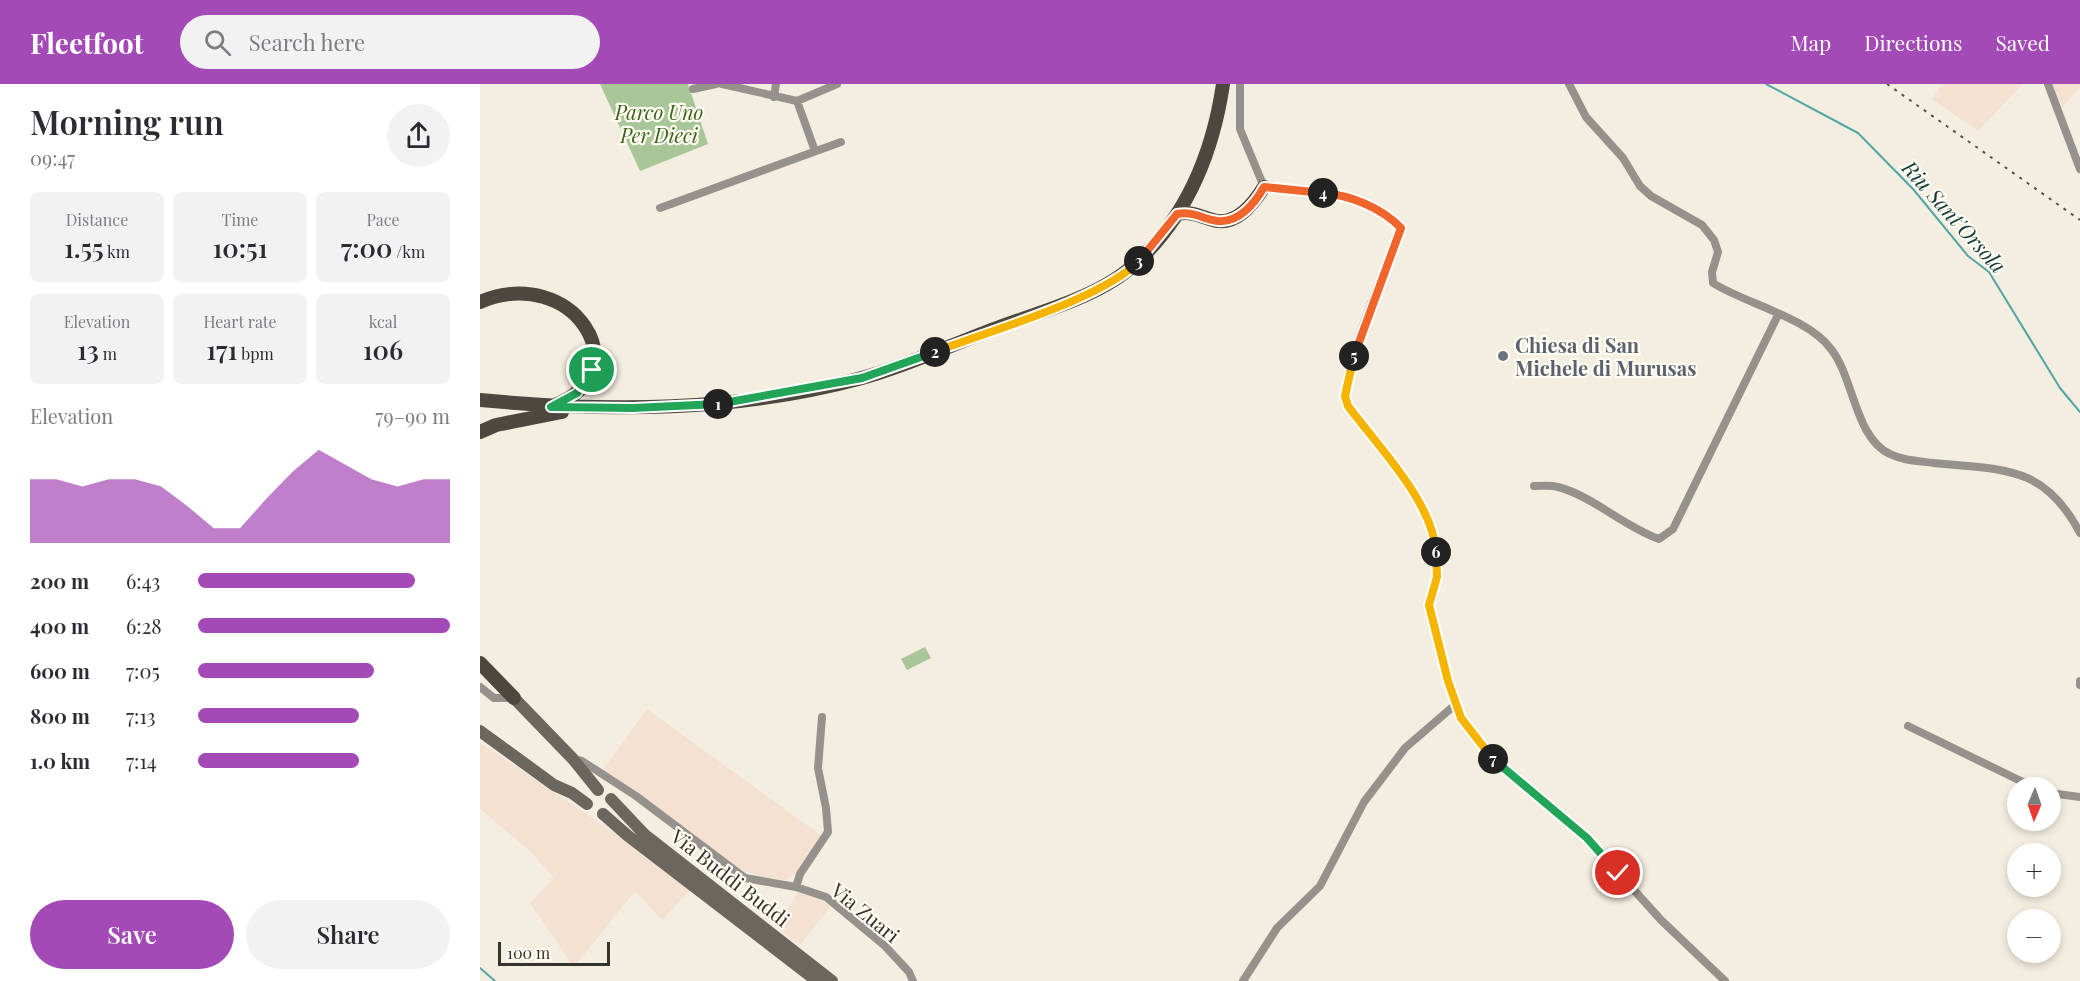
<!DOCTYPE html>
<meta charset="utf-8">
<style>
:root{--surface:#fff;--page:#f2f2f3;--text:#2b2b33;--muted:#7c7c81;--accent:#a44ab6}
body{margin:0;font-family:"Playfair Display",serif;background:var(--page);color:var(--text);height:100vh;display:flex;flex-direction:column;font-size:22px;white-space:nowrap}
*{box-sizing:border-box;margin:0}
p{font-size:20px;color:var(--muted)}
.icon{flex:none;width:33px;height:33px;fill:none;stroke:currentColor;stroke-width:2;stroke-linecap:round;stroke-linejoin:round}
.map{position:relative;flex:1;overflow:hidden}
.side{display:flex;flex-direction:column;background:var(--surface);width:480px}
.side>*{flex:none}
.needle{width:39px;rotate:182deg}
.tools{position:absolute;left:1527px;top:693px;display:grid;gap:12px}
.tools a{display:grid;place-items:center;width:54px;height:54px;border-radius:50%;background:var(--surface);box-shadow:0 3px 9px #0003;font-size:30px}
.scale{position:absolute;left:18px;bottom:15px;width:112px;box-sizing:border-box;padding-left:6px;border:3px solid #35332e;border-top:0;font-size:16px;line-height:21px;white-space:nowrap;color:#35332e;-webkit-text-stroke:4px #fffcf3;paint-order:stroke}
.pin{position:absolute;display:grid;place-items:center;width:51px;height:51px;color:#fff;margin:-26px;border:3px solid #fff;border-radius:50%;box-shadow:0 2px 6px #0007}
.km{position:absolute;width:30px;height:30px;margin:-15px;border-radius:50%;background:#222;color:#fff;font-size:16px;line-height:30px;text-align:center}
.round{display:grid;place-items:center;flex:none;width:63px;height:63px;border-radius:32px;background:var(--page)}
.headline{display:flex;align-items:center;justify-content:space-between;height:102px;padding:0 30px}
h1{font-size:33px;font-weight:600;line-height:45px}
.figures{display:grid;grid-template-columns:repeat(3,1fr);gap:9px;height:102px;padding:6px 30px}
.figures div{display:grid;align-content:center;border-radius:9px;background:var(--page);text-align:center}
.figures b{font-size:26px;font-weight:600}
.figures small{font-size:16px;font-weight:400}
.figures p{font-size:16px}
.chart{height:168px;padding:12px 30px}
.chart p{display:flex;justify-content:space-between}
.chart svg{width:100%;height:108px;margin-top:6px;fill:var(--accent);opacity:.7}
.cta{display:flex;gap:12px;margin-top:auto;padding:12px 30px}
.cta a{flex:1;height:69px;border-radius:36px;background:var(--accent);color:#fff;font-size:24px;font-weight:600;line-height:69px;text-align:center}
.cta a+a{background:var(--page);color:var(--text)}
ul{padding:0 30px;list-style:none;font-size:20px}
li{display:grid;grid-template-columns:96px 72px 1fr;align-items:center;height:45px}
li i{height:15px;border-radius:8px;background:var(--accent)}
header{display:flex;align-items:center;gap:36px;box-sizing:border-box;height:84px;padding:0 30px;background:var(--accent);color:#fff}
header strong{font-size:28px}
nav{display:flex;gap:33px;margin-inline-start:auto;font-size:21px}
.search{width:420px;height:54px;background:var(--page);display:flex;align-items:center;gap:15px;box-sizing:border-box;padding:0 21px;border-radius:33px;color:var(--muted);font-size:22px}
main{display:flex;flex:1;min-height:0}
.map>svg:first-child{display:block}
.industrial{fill:#f4e1d1}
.green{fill:#a8c697}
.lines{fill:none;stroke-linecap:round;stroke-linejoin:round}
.stream{stroke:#53a5a6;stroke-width:2}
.minor{stroke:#95928d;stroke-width:8}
.secondary{stroke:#6b675f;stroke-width:12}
.primary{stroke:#4d483f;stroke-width:14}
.rail{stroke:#54514b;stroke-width:2;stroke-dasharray:3 6;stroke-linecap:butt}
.split-1-casing{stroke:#fff;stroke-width:12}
.split-2-casing{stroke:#fff;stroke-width:12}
.split-3-casing{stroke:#fff;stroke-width:12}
.split-4-casing{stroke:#fff;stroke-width:12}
.split-5-casing{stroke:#fff;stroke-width:12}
.split-6-casing{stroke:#fff;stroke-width:12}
.split-7-casing{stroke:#fff;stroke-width:12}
.split-8-casing{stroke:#fff;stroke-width:12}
.split-1{stroke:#22a559;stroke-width:8}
.split-2{stroke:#22a559;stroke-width:8}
.split-3{stroke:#f5b400;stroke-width:8}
.split-4{stroke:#f0652b;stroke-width:8}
.split-5{stroke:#f0652b;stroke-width:8}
.split-6{stroke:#f5b400;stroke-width:8}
.split-7{stroke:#f5b400;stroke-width:8}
.split-8{stroke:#22a559;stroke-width:8}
.worship-dot{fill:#6b7280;stroke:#fffcf3;stroke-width:2}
.labels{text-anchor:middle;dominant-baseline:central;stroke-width:4.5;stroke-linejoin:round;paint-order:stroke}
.park-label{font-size:20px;font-style:italic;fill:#3b631b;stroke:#fffcf3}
.worship-label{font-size:20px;font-weight:bold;fill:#5b616d;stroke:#fffcf3;text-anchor:start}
.street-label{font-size:20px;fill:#35332e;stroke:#fffcf3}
.water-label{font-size:21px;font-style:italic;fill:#133b3b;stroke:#fffcf3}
</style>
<header>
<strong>Fleetfoot</strong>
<div class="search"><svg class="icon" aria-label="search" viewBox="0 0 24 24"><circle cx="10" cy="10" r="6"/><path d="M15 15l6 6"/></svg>Search here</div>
<nav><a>Map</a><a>Directions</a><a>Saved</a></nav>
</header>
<main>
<section class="side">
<div class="headline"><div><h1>Morning run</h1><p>09:47</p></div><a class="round"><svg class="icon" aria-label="share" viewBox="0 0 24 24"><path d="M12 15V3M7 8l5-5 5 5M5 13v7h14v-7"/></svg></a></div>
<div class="figures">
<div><p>Distance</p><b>1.55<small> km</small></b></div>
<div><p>Time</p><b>10:51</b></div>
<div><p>Pace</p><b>7:00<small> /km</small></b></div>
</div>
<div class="figures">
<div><p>Elevation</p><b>13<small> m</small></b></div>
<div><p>Heart rate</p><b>171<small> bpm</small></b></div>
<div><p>kcal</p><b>106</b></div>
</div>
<div class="chart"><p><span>Elevation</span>79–90 m</p>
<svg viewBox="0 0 160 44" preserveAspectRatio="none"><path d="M0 44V18L10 18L20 21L30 18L40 18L50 21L60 29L70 38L80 38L90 26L100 15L110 6L120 12L130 18L140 21L150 18L160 18V44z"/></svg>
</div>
<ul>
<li><b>200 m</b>6:43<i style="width:86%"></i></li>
<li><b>400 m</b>6:28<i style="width:100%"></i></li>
<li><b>600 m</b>7:05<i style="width:70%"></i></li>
<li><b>800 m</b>7:13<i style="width:64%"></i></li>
<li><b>1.0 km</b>7:14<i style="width:64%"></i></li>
</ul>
<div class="cta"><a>Save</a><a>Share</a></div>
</section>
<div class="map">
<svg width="1600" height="897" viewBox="0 0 1600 897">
<rect width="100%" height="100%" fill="#f4eee0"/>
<path class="industrial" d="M1462,0h81l-45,47 -46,-32z
M1572,0h28v3l-18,21z
M167,625l175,127 -22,34 -14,10 -19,-2 -32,-10 -132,-98z
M0,659l214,143 -32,34 -27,-29 -61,76 -44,-64 24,-25 -25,-28 -49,-41z
M320,805l31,17 -31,39 -24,-18z"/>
<path class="green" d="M120,0h88l20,60 -68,27z
M445,563l6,11 -24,12 -6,-11z"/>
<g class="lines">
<path class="stream" d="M1286,0l92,49 55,56 55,67 21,16 71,116 20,24
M0,884l15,13"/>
<path class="minor" d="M242,0l75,17 40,-17
M760,0v45l24,58c48,6 101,4 137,41 -14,37 -63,144 -53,178l57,75 22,36 8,20 2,40 -8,28 19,76 13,37 36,46 90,74 74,82 64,61
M1089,0l17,33 37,41 17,28 11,10 51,29 12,15 4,12 -6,20 1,11c33,21 94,34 118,66 23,29 24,89 59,105 14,7 29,7 44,9 68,7 110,1 146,70
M1568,0l32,85
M213,5l23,-5
M294,13l2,-13
M317,17l18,50
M180,124l181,-66
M1054,402c8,0 16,-1 24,1 35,9 66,40 101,52l14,-10 105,-214
M1600,597v4
M0,603l14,11h20
M1428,642l127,62
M93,675l9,2 54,35 109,82 51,9 30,10 59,49 24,26 4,9
M1570,709l30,4
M316,803l4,-13 28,-42 -2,-24 -8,-40 4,-51
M763,897l34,-53 43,-42 44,-84 41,-54 51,-44"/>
<path class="secondary" d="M34,614l59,61 25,31
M0,647l74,54 18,8 15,11
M131,715l34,36 187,146
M123,730l24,21 190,146"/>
<path class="primary" d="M697,130c15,-3 22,2 36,6 23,7 41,-17 51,-33
M0,218c93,-39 161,69 75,103
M0,316c128,12 257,12 382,-22 48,-13 93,-35 140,-52 42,-15 101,-31 134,-63 52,-48 77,-111 87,-179
M0,348l16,-7 66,-13
M0,579l34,35"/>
<path class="rail" d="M1407,0l193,136"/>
</g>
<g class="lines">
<g class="split-1-casing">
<path id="split-1" d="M112,286l-15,23 -26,14 82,1 85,-4"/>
</g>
<g class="split-2-casing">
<path id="split-2" d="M238,320l144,-26 73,-26"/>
</g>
<g class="split-3-casing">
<path id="split-3" d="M455,268c53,-21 166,-52 204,-91"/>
</g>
<g class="split-4-casing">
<path id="split-4" d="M659,177l38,-47c19,-3 24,5 41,7 21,2 37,-18 46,-34l59,6"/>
</g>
<g class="split-5-casing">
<path id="split-5" d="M843,109c27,2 59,15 78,35l-47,128"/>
</g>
<g class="split-6-casing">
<path id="split-6" d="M874,272l-9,40 3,10c29,39 85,96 88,146"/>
</g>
<g class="split-7-casing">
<path id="split-7" d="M956,468l1,25 -8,28 19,76 13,37 32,41"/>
</g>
<g class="split-8-casing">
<path id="split-8" d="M1013,675l94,79 31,35"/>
</g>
<use href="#split-1" class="split-1"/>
<use href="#split-2" class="split-2"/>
<use href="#split-3" class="split-3"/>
<use href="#split-4" class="split-4"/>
<use href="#split-5" class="split-5"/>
<use href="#split-6" class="split-6"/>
<use href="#split-7" class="split-7"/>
<use href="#split-8" class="split-8"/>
</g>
<circle class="worship-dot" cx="1023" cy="272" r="6"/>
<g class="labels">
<g class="park-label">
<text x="179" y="27">Parco Uno<tspan x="179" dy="23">Per Dieci</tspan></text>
</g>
<g class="worship-label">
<text x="1035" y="260">Chiesa di San<tspan x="1035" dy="23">Michele di Murusas</tspan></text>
</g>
<g class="street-label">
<text transform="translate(251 793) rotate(38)">Via Buddi Buddi</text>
<text transform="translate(386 828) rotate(39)">Via Zuari</text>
</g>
<g class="water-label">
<text transform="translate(1475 132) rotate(48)">Riu Sant'Orsola</text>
</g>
</g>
</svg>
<div class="tools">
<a><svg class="needle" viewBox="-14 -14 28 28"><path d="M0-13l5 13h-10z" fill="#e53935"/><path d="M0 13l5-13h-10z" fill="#7c7c81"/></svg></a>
<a>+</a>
<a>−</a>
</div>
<div class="scale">100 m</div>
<div class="pin" style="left:112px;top:286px;background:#1e9e55"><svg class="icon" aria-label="arrive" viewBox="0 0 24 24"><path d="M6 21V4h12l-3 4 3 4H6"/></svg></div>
<div class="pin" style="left:1138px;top:789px;background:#d93025"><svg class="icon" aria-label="check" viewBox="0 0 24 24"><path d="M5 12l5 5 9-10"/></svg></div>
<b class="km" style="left:238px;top:320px">1</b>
<b class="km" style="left:455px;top:268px">2</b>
<b class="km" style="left:659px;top:177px">3</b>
<b class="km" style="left:843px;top:109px">4</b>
<b class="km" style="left:874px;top:272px">5</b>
<b class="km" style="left:956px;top:468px">6</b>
<b class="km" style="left:1013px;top:675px">7</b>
</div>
</main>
